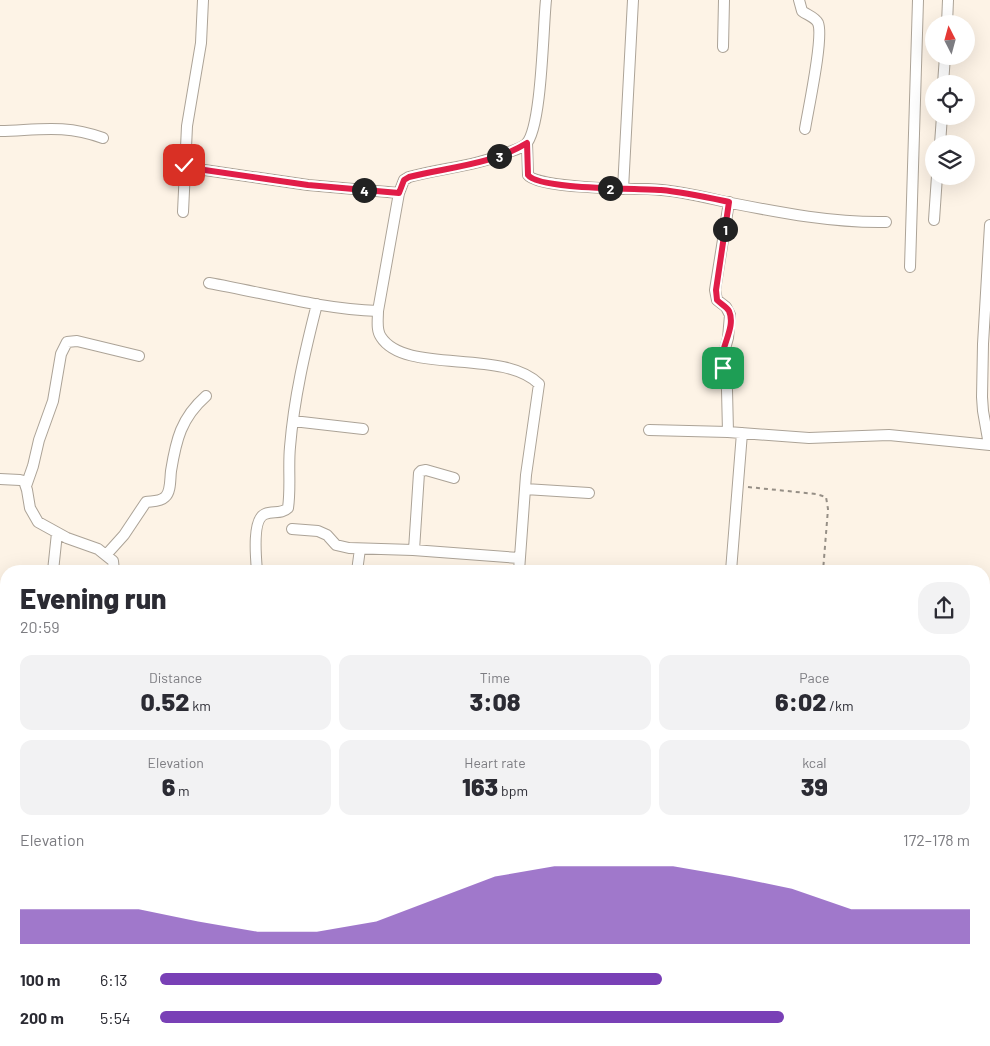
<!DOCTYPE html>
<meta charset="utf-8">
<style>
:root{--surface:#fff;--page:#f2f2f3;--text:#2b2b33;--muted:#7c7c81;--accent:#7940b6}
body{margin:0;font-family:Barlow,sans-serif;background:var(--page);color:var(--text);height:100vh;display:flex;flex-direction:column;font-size:19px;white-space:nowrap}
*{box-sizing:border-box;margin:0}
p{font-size:16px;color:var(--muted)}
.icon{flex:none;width:28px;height:28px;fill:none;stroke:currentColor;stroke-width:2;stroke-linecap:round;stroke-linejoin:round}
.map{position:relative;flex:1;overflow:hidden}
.drawer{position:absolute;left:0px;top:565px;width:990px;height:481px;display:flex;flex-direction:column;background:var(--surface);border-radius:20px 20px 0 0;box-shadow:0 5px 20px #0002}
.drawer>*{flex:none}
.needle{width:32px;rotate:354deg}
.controls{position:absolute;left:925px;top:15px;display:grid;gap:10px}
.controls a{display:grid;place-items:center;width:50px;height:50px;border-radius:50%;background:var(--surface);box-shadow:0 5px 20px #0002;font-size:25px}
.pin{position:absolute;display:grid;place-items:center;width:42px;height:42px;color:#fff;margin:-21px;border-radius:10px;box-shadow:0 2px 8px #0006}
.km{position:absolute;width:25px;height:25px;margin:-12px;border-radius:50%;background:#222;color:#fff;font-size:14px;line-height:25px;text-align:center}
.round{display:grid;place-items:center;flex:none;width:52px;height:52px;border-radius:20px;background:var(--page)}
.headline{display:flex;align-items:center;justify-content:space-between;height:85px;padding:0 20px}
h1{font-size:28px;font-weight:800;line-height:38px}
.stats{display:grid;grid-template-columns:repeat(3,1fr);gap:8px;height:85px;padding:5px 20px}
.stats div{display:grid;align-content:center;border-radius:12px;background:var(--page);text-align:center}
.stats b{font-size:25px;font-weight:800}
.stats small{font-size:14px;font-weight:400}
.stats p{font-size:14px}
.chart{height:140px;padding:10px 20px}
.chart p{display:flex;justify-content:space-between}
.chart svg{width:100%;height:90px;margin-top:5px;fill:var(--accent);opacity:.7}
ul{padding:0 20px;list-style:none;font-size:16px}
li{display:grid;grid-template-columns:80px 60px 1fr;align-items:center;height:38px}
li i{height:12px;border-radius:6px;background:var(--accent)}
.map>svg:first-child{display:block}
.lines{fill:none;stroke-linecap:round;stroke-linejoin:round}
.minor-casing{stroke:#aca397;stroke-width:12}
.path{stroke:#968f86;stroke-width:2;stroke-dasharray:4 4;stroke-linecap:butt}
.minor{stroke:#fff;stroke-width:10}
.route-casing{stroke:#fff;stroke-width:10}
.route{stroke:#e11d48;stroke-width:6}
</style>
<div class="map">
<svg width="990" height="1046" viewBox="0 0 990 1046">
<rect width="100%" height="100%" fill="#fdf3e6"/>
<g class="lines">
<g class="minor-casing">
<path id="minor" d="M799,0l3,11c5,4 13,6 16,12 6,14 -10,87 -13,106
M947,24l1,-24
M723,47l1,-47
M943,84l2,-28
M0,131c39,-1 64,-7 103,7
M527,143l1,32c9,13 101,14 120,14 28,1 55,8 83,14 51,10 103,20 155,19
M940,144l2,-28
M184,167l124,18 91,8
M623,189l10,-189
M183,212l4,-86 14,-83 2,-43
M934,220l3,-44
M910,267l8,-267
M209,283c56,10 112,26 169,28
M293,421l70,8
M649,430l79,2 81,6 80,-3 101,10
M728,432l-1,-42 -2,-18 -4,-9 7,-25 2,-23 -4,-8 -9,-7 -2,-10 14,-88
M989,445l-6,-34 -1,-14 1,-53 7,-119
M0,479l20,1 4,1 3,9 3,18 8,14 29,16 31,11 15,12 1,10
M26,486l7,-20 6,-26 14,-39 8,-47 6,-12 10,-1 62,15
M525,489l64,4
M292,529l26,2 9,4 9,10 13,3 64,2 106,8
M414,550l5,-77 2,-2 5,-1 28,8
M106,555l18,-20 22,-33c6,-1 14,0 19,-5 6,-5 5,-18 6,-26 5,-31 10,-53 35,-75
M53,571l4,-38
M257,571c-1,-12 -5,-52 8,-57 8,-3 17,0 23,-6 3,-20 0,-41 2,-61 4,-49 15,-96 27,-143
M357,571l3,-22
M519,571l7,-96 13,-91c-36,-36 -134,-9 -158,-47 -5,-7 -3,-17 -3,-26l21,-118 5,-13 5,-3c33,-9 68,-11 100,-25 6,-2 13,-4 17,-8 16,-16 17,-118 20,-144
M731,571l11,-138
M0,599l6,1
M984,692l1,3 5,1
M0,767h6
M0,871l6,1
M74,1046l1,-6
M590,1046l2,-6
M785,1046l1,-6"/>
</g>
<path class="path" d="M748,487l68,7 10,3 2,12 -5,62"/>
<use href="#minor" class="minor"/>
</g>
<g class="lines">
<g class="route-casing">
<path id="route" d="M184,165v2l124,18 91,8 5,-13 5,-3c40,-10 82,-12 118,-34l1,32c11,15 111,13 133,15 23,2 45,7 68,12l-13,88 1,10c4,4 10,7 12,11 8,18 -12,39 -6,57"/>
</g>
<use href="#route" class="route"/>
</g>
</svg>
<div class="controls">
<a><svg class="needle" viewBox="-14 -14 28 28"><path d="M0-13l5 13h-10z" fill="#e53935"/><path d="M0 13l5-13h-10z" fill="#7c7c81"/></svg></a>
<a><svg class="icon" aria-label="locate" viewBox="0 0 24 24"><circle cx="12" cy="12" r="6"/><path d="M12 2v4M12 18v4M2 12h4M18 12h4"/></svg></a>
<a><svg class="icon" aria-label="layers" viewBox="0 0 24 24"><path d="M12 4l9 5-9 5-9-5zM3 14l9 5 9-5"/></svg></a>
</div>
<div class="pin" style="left:723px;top:368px;background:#1e9e55"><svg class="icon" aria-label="arrive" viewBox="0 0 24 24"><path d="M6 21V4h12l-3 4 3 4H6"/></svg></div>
<div class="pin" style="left:184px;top:165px;background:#d93025"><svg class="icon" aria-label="check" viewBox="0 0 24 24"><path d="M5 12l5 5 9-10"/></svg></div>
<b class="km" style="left:725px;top:229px">1</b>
<b class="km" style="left:610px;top:188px">2</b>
<b class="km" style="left:499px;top:156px">3</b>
<b class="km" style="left:364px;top:190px">4</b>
<section class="drawer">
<div class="headline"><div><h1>Evening run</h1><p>20:59</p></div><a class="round"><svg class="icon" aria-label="share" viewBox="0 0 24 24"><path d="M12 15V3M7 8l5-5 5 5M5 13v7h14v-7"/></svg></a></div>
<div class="stats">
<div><p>Distance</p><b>0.52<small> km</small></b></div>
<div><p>Time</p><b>3:08</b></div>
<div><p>Pace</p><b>6:02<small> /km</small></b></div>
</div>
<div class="stats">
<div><p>Elevation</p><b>6<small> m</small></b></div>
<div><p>Heart rate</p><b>163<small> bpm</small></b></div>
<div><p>kcal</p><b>39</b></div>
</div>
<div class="chart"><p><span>Elevation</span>172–178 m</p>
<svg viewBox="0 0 160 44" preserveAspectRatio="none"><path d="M0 44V27L10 27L20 27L30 33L40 38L50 38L60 33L70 22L80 11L90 6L100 6L110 6L120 11L130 17L140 27L150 27L160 27V44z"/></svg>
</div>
<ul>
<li><b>100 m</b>6:13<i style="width:62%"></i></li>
<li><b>200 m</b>5:54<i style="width:77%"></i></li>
</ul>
</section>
</div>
